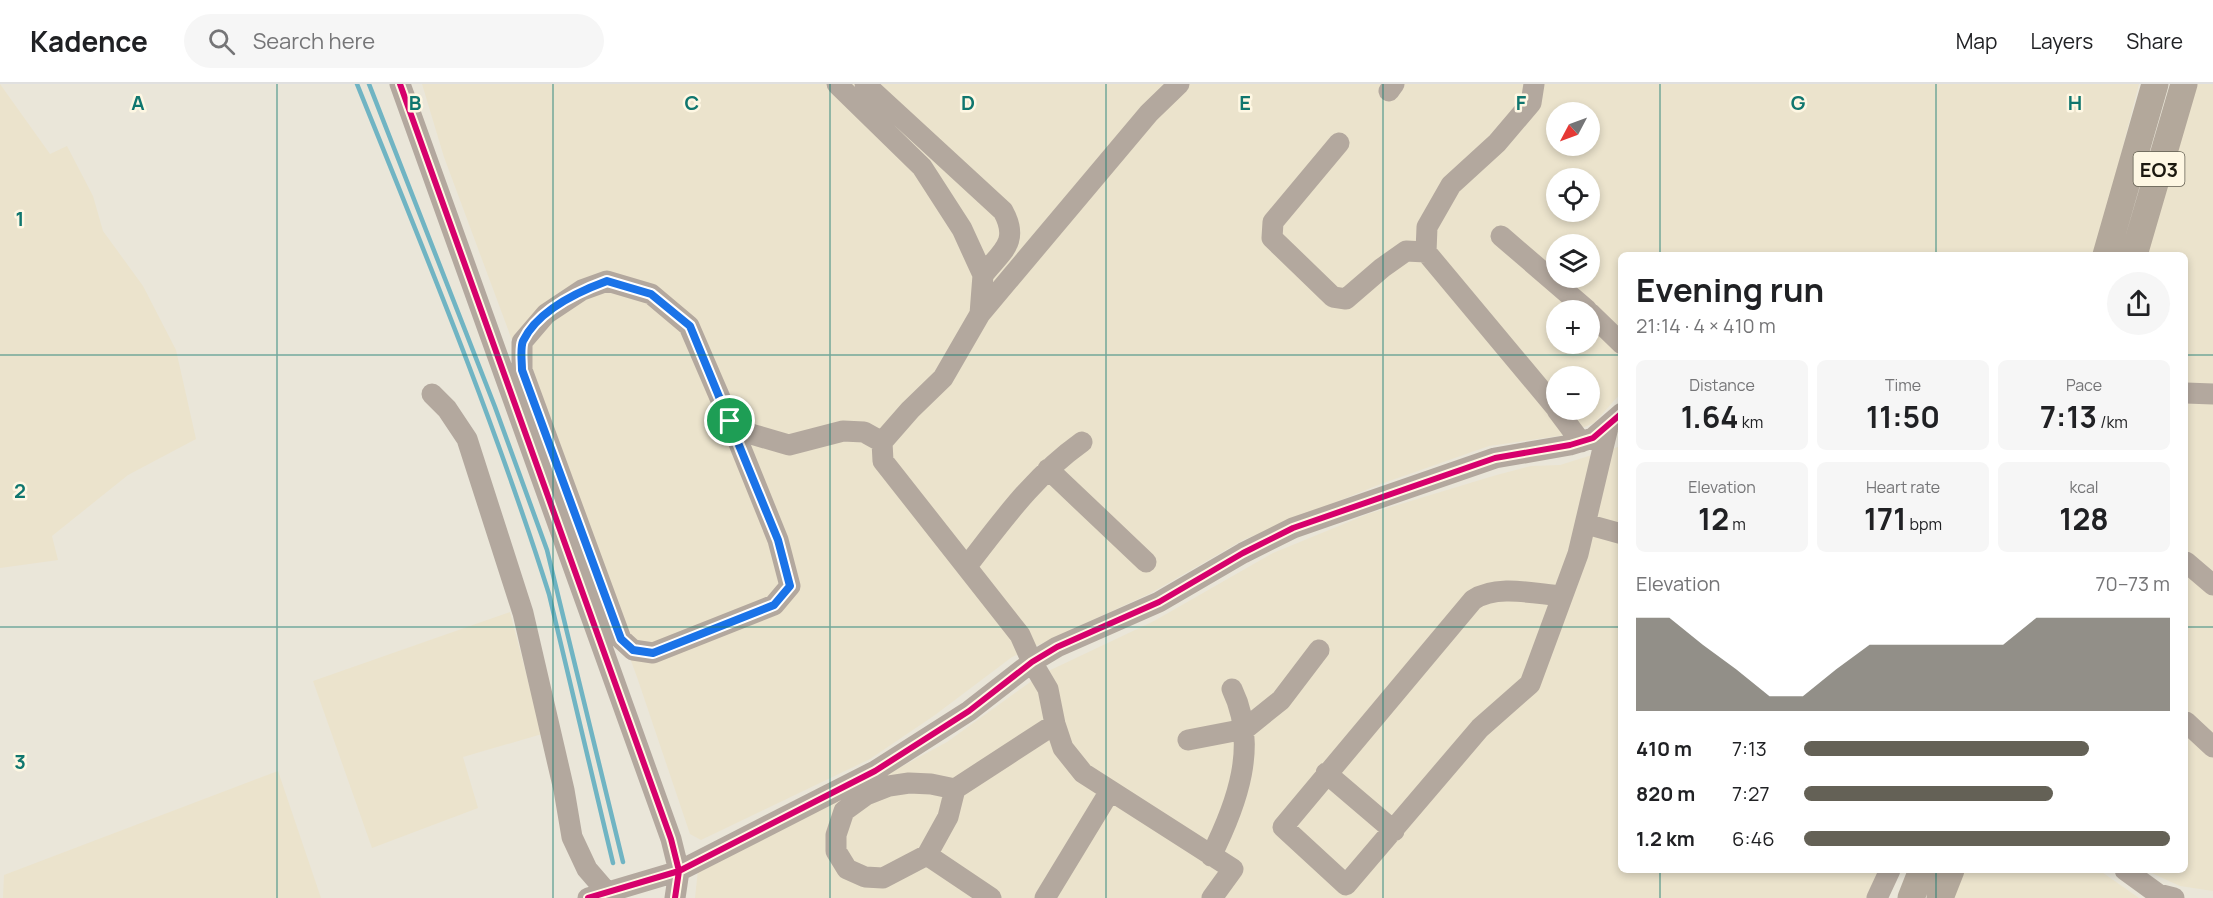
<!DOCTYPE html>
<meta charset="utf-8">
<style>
:root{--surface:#fff;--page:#f6f6f6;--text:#202124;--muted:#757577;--line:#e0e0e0;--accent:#646156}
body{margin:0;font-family:Manrope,sans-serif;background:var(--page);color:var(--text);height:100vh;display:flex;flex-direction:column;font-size:22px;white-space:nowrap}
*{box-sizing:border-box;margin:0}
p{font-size:20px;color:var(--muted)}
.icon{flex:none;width:33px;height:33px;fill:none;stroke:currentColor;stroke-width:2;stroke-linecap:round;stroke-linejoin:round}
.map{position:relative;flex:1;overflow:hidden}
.sheet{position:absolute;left:1618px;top:168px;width:570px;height:621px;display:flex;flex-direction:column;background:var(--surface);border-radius:9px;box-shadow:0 3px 9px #0003}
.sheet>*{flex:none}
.needle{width:39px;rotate:229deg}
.buttons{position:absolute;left:1546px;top:18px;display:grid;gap:12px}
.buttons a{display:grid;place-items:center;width:54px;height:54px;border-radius:50%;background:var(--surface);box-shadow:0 3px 9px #0003;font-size:30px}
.pin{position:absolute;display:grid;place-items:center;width:51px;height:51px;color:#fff;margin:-26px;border:3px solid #fff;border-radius:50%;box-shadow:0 2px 6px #0007}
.round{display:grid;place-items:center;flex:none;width:63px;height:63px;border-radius:32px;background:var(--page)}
.summary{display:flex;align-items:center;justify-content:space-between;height:102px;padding:0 18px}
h1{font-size:33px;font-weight:700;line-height:45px}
.figures{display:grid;grid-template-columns:repeat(3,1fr);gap:9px;height:102px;padding:6px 18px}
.figures div{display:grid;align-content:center;border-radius:9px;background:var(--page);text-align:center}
.figures b{font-size:30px;font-weight:700}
.figures small{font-size:16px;font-weight:400}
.figures p{font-size:16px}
.chart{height:168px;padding:12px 18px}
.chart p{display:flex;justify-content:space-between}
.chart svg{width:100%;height:108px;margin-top:6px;fill:var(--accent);opacity:.7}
ul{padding:0 18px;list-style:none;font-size:20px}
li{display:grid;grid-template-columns:96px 72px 1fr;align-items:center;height:45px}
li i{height:15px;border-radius:8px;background:var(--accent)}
header{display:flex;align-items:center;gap:36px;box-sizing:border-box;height:84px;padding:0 30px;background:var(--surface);border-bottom:2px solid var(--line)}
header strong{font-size:28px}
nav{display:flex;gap:33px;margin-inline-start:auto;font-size:21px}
.search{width:420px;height:54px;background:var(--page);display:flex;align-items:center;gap:15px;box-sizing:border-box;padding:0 21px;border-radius:33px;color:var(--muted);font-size:22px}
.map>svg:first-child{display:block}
.built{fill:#ebe3cc;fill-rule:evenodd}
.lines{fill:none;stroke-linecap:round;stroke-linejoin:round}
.stream{stroke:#70b4c3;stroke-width:4.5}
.minor{stroke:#b3a89e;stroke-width:21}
.major{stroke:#b3a89b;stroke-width:27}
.cycleway-casing{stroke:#fef7e3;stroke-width:10}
.cycleway{stroke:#d6006c;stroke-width:6}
.route-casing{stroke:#fff;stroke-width:12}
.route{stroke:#1a73e8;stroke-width:8}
.grid{fill:none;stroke:#0f766e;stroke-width:1.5;stroke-opacity:0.55}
.labels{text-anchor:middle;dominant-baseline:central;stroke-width:5;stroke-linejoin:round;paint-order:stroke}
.shield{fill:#fef7e3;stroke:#605c4f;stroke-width:1.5}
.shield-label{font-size:20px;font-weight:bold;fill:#1c1910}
.grid-label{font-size:20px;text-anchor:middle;font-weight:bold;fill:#0f766e;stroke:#fef7e3;stroke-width:5;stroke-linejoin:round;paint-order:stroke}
</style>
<header>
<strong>Kadence</strong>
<div class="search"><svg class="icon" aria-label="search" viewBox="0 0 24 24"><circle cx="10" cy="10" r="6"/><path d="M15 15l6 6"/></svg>Search here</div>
<nav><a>Map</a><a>Layers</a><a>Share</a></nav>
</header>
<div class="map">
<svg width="2213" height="814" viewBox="0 0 2213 814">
<rect width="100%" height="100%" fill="#eae6d9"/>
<path class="built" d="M0,0l50,70 17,-8 26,50 10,35 40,55 33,64 20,89 -68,36 -76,61 6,24 -58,8z
M422,0h1717l-44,171h-473l-1,138 -27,30 -29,12 -76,11 -111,39 -135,55 -92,53 -139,64 -77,58 -65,44 -169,81 -11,-6 -53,-157 -193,-520zM1557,28h33v34h-33zM1557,94h33v34h-33zM1557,160h33v34h-33zM1557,226h33v34h-33zM1557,292h33v34h-33z
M2196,0h17v807l-33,-5 -35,-16h41v-615h-53z
M1621,362l1,424h273l-12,28h-1188l3,-28 153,-76 96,-52 93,-67 114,-54 119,-68 95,-39 125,-38 38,-10 29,-1z
M510,528l32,122 -79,23 15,51 -106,40 -59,-167z
M278,687l43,127h-318l1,-23z
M1956,786h143l40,28h-193z"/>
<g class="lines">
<path class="stream" d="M357,0c68,169 137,336 192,510l64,269
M369,0l126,323 52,143 76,312"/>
<path class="minor" d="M400,0l271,755 8,32 -4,27
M837,0l85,83 40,62 21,46 -3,39 -37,64 -33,32 -28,32 1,19 137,174 12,27 16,27 7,35 8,24 20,25 150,96 -21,29
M865,0l138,127c17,31 -1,40 -20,64
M1534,0l-3,19 -34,40 -46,42 -24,42 -1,25 131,157
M1389,7l5,-7
M1339,59l-66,79 -1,16 61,59 13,2 36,-31 24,-17 20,1
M1501,152l86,74
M1590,229l32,31
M980,230l169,-201 30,-29
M2186,309l27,1
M432,310l15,15 20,30 56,174 41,177 8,47 15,32 19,22
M1557,326l24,32
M730,337l48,119 12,46 -16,19 -121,48 -20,-3 -12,-11 -99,-269v-28l24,-28 36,-24 25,-9 44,13 38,32 41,95 21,13 38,11 54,-14 21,1 18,10
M1048,385l98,93
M1586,440l36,10
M2186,478l27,23
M967,482c36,-46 66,-89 115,-124
M1562,512c-27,-2 -65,-12 -89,4l-190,227 63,58 134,-157 50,-44 48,-130 30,-127
M2186,638l27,25
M1188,656l57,-11 36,-29 38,-50
M1326,689l68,58
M955,705l-24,-5 -22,-1 -20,3 -23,9 -22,16 -8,24v16l11,18 18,8 18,1 44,-23 21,-38 7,-28 100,-65
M927,771l64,43
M1211,772c26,-52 48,-111 21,-167
M2125,786l33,24 16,4
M588,814l91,-27 196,-100 94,-60 63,-49 25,-15 102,-45 84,-49 50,-25 202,-70 75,-13 23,-7 29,-25
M1045,814l65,-107
M1877,814l13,-28"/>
<path class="major" d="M2106,171l49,-171
M2134,171l50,-171
M1911,814l11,-28
M1940,814l11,-28"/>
<g class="cycleway-casing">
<path id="cycleway" d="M400,0l271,755 8,32 -4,27
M588,814l91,-27 196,-100 94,-60 63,-49 25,-15 102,-45 84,-49 50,-25 202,-70 75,-13 23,-7 29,-25"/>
</g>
<use href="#cycleway" class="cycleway"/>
</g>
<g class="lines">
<g class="route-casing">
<path id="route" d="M607,197l44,13 39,32 88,214 12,46 -16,19 -121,48 -20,-3 -12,-11 -99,-269c0,-8 -2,-22 1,-29 15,-31 54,-49 84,-60z"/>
</g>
<use href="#route" class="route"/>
</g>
<path class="grid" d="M277,0v814M553,0v814M830,0v814M1106,0v814M1383,0v814M1660,0v171M1936,0v171M0,271h1622M2186,271h27M0,543h1622M2186,543h27M1660,786v28M1936,786v28"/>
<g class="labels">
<rect class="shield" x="2133.5" y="68" width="51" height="34" rx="4.5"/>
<g class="shield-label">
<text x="2159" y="85">ΕΟ3</text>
</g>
</g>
<g class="grid-label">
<text x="138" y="26">A</text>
<text x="415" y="26">B</text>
<text x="692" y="26">C</text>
<text x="968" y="26">D</text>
<text x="1245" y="26">E</text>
<text x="1521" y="26">F</text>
<text x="1798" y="26">G</text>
<text x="2075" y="26">H</text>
<text x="20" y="142">1</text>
<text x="20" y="414">2</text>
<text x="20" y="685">3</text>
</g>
</svg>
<div class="buttons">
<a><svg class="needle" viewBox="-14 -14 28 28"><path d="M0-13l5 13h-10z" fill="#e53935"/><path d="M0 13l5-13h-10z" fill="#757577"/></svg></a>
<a><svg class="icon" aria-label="locate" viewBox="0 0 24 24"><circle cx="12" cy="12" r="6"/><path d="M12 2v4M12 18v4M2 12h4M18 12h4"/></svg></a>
<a><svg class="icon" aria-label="layers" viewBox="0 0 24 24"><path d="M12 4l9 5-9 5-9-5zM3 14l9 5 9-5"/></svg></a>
<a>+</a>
<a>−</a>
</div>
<div class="pin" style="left:730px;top:337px;background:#1e9e55"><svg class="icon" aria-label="arrive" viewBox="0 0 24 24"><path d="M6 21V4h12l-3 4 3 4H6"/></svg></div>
<section class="sheet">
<div class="summary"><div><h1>Evening run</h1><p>21:14 · 4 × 410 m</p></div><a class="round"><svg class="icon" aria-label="share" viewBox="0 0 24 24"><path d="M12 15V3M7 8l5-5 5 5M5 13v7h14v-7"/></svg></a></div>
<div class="figures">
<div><p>Distance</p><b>1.64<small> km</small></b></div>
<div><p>Time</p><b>11:50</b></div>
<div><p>Pace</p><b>7:13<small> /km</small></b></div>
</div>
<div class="figures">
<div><p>Elevation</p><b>12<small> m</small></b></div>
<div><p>Heart rate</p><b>171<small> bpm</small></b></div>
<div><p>kcal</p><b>128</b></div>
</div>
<div class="chart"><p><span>Elevation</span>70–73 m</p>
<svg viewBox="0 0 160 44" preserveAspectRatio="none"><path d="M0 44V6L10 6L20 17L30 27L40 38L50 38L60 27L70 17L80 17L90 17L100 17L110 17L120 6L130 6L140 6L150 6L160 6V44z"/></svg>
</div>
<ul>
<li><b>410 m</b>7:13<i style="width:78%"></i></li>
<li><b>820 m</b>7:27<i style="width:68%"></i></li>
<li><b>1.2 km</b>6:46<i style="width:100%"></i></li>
</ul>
</section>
</div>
